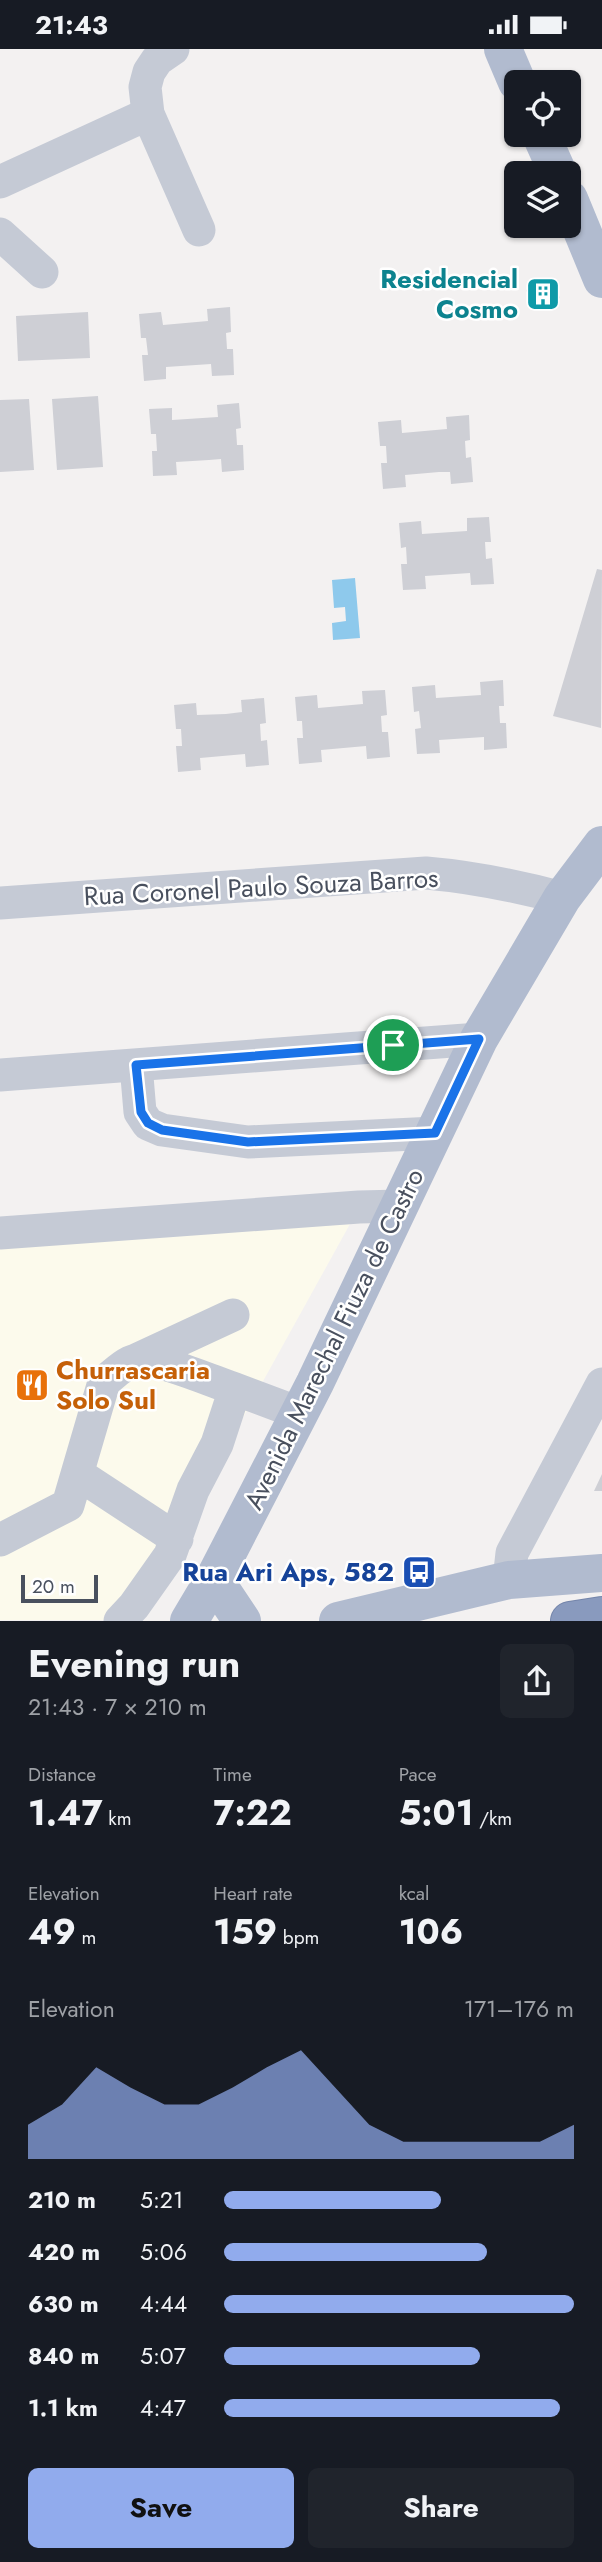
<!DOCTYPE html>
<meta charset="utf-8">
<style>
:root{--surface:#171b24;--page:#20242c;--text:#f1f3f6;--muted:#9ea1a6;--accent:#91abed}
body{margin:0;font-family:Jost,sans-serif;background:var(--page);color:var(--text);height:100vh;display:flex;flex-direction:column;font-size:26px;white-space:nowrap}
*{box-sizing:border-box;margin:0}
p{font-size:23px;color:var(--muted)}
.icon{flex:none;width:38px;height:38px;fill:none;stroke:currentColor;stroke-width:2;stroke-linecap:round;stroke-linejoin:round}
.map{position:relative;height:1572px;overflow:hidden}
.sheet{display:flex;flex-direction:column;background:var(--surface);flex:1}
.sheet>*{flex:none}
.tools{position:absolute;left:504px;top:21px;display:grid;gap:14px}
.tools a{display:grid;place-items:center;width:77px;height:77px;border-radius:10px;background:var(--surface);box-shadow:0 2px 5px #0004;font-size:35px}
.scale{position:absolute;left:21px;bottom:18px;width:77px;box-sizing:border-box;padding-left:7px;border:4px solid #49505e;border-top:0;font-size:19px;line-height:24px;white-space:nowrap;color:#49505e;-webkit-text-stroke:5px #fff;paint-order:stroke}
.pin{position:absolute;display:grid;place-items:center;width:60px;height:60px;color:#fff;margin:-30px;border:4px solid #fff;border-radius:50%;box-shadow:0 2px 7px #0007}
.round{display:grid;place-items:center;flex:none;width:74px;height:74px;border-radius:10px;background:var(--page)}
.summary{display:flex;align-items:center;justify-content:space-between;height:119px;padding:0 28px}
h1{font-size:38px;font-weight:700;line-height:52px}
.metrics{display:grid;grid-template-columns:repeat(3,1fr);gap:10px;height:119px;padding:7px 28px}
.metrics div{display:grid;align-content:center}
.metrics b{font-size:35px;font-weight:700}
.metrics small{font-size:19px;font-weight:400}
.metrics p{font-size:19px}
.chart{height:196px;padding:14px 28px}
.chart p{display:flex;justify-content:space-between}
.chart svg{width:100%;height:126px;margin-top:7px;fill:var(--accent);opacity:.7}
.cta{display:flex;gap:14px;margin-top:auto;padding:14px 28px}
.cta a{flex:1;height:80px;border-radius:10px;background:var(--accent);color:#111;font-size:28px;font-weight:700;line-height:80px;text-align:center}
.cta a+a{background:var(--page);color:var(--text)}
ul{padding:0 28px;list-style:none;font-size:23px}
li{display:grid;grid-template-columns:112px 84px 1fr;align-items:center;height:52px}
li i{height:18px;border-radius:9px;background:var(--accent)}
.status{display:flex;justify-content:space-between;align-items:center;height:49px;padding:0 35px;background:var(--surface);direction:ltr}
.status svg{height:19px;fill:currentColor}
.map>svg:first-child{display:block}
.commercial{fill:#fcfaec}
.water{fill:#8ec9ec}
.building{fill:#cecfd5}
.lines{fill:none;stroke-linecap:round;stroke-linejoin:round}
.highway-casing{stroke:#7485aa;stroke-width:40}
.minor{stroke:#c5cad5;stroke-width:33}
.major{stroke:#b1bbcf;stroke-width:38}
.highway{stroke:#899abe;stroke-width:38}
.route-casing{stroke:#fff;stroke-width:14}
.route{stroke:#1a73e8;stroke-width:9}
.labels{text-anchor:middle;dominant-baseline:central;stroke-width:5;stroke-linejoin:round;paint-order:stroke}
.culture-label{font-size:26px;font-weight:bold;fill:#0d838f;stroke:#fff;text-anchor:end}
.street-label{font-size:26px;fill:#49505e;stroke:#fff}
.food-label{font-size:26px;font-weight:bold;fill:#c56008;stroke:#fff;text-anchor:start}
.transit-label{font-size:26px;font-weight:bold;fill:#164399;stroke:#fff;text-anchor:end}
</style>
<div class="status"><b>21:43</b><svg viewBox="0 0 49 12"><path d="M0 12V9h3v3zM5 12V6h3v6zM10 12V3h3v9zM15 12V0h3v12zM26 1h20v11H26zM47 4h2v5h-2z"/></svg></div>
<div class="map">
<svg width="602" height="1572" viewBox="0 0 602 1572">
<rect width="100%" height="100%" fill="#f3f1f1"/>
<path class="commercial" d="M350,1175l-219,396h-131v-375z"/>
<path class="water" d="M355,529l5,60 -27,2 -1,-17 14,-2 -1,-14 -11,1 -2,-28z"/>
<path class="building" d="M553,230l7,19 -26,11 -8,-19z
M230,258l1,25 -5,1 1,16h6l1,26 -22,1 -1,-12 -45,3v12l-22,2 -2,-26h6l-2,-17h-5l-2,-24 22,-2 2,13 45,-4 -1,-12z
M88,263l2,46 -72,3 -2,-45z
M98,347l5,71 -46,3 -5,-71z
M29,350l5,71 -34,2v-72z
M239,354l2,25 -5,1 1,16h6l1,25 -22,2 -1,-13 -12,1 -33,2 1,13 -24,1 -1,-25h5l-1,-17h-5l-2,-25 23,-1v12l46,-3 -1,-12z
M469,366l1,25 -5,1 1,17 5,-1 2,25 -22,2 -1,-12h-11l-34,3 1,12 -23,2 -2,-26h6l-1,-17h-6l-2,-24 23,-2 1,13 45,-4 -1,-12z
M489,468l2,25h-6l1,17 6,-1 2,26 -23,1 -1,-12 -45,3 1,13 -23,1 -2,-26h6l-1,-17 -5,1 -2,-25 22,-2 1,13 45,-3v-13z
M597,520l5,1 -1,158 -48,-12z
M503,631l1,26h-5l1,17h6l1,25 -23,2v-13l-45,3 1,13 -23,1 -2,-25 6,-1 -2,-17 -5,1 -2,-25 23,-2 1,13 45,-3 -1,-13z
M385,641l2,25 -6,1 1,16h6l2,25 -23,2 -1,-13 -45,4 1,12 -23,2 -2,-26h6l-1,-17h-5l-2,-24 22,-2 1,13 45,-4 -1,-13z
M264,649l2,25 -6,1 1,17 6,-1 2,25 -23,2 -1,-13 -45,4 1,12 -23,2 -2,-26h6l-1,-17h-5l-2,-24 22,-2 1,12 29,-1 16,-2 -1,-12z
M602,1425v17h-8z"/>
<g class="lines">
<g class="highway-casing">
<path id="highway" d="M570,1572l32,-5"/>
</g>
<path class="minor" d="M173,0l-16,11 -8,12 -4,15 3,27 51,116
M0,133l148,-68
M0,185l42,38
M0,854l426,-30c47,4 91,13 136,25
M136,1016l4,47 8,12 14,6 86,12 187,-9
M0,1026l479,-36
M0,1184l359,-26 42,-1
M136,1311l97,-45
M235,1340l64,24
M78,1425l99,65
M0,1491l68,-35 36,-123c9,-7 20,-19 32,-22 18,-4 78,22 99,29l-18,55 -24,46 -23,65 -36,51 -14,15
M509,1531l3,-27 90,-169"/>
<path class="major" d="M503,0l14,33
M541,86l17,38
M569,150l33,80
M214,1530l28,42
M189,1572l25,-42 101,-196 164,-344 83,-141 40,-53
M338,1572l171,-41 93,-7"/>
<use href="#highway" class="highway"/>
</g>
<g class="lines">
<g class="route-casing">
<path id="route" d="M479,990l-44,94 -187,9 -86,-12 -14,-7 -7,-11 -5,-47z"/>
</g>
<use href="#route" class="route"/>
</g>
<defs>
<g id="building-square" transform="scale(1.75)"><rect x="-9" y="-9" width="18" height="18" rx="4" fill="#0f9aa8" stroke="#fff"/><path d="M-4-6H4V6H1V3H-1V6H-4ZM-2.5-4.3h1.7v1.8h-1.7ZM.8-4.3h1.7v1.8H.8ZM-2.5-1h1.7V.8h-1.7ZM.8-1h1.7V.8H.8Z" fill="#fff"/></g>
<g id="restaurant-square" transform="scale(1.75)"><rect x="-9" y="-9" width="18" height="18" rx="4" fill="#e8710a" stroke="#fff"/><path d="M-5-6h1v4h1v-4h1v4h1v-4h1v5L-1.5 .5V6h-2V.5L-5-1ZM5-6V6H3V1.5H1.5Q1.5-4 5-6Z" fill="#fff"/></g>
<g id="bus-square" transform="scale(1.75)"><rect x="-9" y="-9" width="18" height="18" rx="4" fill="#1a4fb4" stroke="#fff"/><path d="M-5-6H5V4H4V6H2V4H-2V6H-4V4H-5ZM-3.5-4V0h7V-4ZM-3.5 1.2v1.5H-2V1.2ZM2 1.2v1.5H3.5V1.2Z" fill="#fff"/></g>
</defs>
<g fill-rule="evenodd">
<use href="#building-square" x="543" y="245"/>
<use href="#restaurant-square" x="32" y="1336"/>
<use href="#bus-square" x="419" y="1523"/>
</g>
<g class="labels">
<g class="culture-label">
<text x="518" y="230">Residencial<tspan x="518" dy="30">Cosmo</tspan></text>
</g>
<g class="street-label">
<text transform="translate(261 838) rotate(-3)">Rua Coronel Paulo Souza Barros</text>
<text transform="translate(334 1290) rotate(-64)">Avenida Marechal Fiuza de Castro</text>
</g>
<g class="food-label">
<text x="56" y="1321">Churrascaria<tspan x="56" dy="30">Solo Sul</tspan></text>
</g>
<g class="transit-label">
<text x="394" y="1523">Rua Ari Aps, 582</text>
</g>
</g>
</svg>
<div class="tools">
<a><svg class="icon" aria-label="locate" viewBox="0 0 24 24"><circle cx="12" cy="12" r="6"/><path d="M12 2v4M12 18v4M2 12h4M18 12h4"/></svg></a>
<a><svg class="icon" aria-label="layers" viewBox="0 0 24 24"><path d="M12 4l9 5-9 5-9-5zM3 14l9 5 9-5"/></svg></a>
</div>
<div class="scale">20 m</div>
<div class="pin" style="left:393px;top:996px;background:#1e9e55"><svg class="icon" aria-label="arrive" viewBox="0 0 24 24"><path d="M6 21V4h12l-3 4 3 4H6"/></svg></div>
</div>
<section class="sheet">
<div class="summary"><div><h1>Evening run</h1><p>21:43 · 7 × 210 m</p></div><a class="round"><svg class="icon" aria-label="share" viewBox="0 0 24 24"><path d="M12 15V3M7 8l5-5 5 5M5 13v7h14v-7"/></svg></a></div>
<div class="metrics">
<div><p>Distance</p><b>1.47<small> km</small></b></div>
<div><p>Time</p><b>7:22</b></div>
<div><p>Pace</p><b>5:01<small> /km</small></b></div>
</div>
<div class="metrics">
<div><p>Elevation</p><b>49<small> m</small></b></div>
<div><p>Heart rate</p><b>159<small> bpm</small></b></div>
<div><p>kcal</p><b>106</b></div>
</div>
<div class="chart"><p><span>Elevation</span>171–176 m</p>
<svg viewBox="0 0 160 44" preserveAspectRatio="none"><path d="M0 44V32L10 25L20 12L30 19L40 25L50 25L60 19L70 12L80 6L90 19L100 32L110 38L120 38L130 38L140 38L150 38L160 32V44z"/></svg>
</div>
<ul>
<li><b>210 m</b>5:21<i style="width:62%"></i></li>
<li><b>420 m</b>5:06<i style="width:75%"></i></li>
<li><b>630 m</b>4:44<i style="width:100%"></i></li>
<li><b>840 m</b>5:07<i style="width:73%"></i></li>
<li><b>1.1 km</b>4:47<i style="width:96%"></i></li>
</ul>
<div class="cta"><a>Save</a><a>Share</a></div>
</section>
